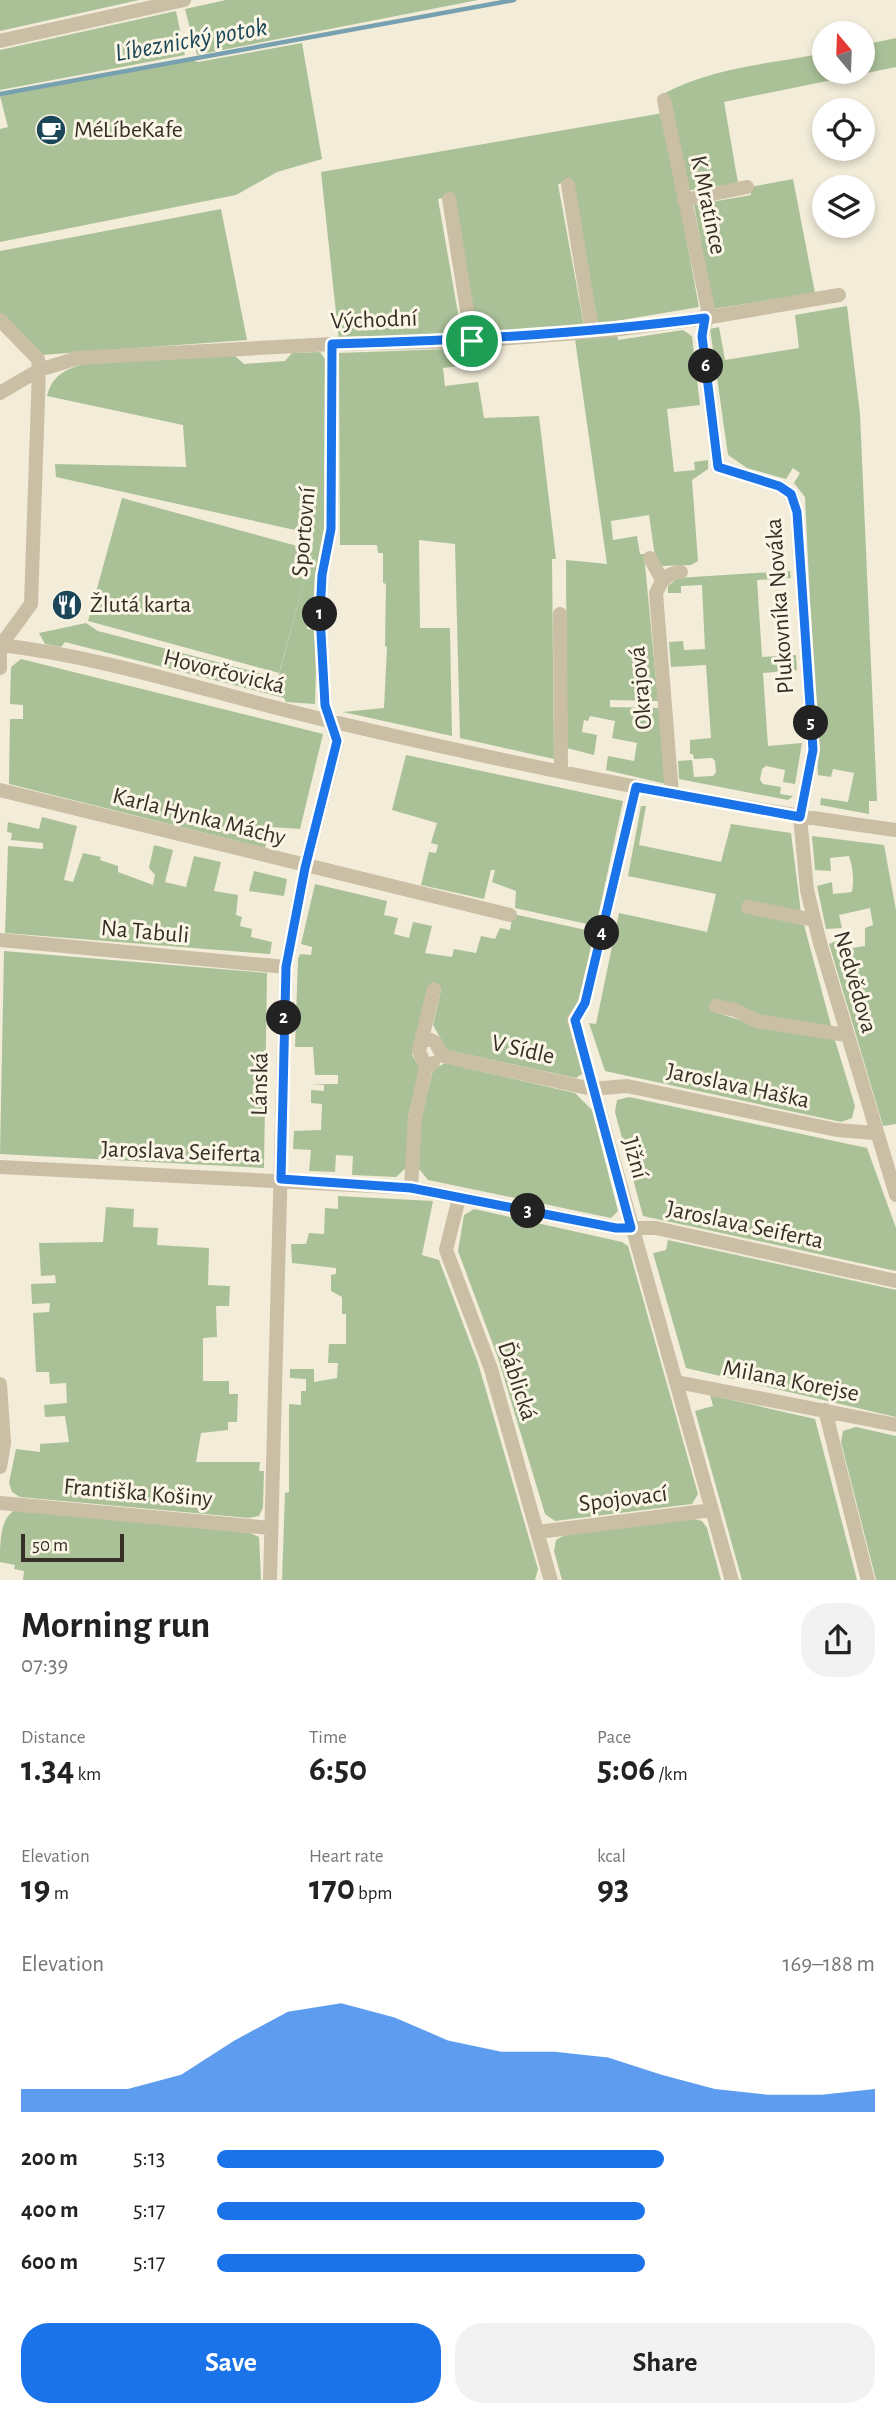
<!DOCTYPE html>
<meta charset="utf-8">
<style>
:root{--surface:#fff;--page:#f2f2f2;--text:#222;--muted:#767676;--accent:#1a73e8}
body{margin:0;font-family:"Alegreya Sans",sans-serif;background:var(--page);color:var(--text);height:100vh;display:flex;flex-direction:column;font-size:26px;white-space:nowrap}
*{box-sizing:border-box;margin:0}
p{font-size:23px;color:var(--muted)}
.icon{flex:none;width:38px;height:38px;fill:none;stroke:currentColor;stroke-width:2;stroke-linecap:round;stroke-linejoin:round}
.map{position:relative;height:1580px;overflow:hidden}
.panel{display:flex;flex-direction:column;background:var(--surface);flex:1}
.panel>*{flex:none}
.needle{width:46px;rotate:341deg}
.buttons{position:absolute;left:812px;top:21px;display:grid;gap:14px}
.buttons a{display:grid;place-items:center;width:63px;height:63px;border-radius:50%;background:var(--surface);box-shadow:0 4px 10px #0003;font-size:35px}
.scale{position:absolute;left:21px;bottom:18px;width:103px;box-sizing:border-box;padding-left:7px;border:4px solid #362f26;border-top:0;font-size:19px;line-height:24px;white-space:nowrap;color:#362f26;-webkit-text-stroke:5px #faf5e5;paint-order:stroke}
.pin{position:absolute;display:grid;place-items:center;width:60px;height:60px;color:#fff;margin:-30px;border:4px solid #fff;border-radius:50%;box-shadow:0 2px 7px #0007}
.km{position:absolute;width:35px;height:35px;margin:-18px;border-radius:50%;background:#222;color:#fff;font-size:19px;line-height:35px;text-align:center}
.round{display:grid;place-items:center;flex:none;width:74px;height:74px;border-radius:28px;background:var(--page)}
.head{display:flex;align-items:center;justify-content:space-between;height:119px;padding:0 21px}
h1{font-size:38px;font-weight:600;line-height:52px}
.figures{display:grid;grid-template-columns:repeat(3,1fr);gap:10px;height:119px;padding:7px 21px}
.figures div{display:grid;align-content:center}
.figures b{font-size:35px;font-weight:600}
.figures small{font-size:19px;font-weight:400}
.figures p{font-size:19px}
.chart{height:196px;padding:14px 21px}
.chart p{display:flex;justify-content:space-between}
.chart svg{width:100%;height:126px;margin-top:7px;fill:var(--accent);opacity:.7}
.cta{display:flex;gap:14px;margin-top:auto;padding:14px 21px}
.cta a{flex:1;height:80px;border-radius:28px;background:var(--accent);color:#fff;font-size:28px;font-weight:600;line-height:80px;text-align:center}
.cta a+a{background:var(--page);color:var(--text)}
ul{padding:0 21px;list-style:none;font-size:23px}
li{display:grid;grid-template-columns:112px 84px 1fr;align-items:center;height:52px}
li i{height:18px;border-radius:9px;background:var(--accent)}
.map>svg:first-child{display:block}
.green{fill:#aac198}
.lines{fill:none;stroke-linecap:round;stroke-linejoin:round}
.stream{stroke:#77a0b0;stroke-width:4.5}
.minor{stroke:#cabfa4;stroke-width:14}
.route-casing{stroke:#fff;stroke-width:14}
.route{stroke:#1a73e8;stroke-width:9}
.labels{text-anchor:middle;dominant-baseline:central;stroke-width:6;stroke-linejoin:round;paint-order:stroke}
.poi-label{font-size:24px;fill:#362f26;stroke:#faf5e5;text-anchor:start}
.street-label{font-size:24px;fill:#362f26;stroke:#faf5e5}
.water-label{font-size:26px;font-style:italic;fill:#1b4658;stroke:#faf5e5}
</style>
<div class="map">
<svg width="896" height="1581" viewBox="0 0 896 1581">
<rect width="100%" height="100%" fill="#f2ecd9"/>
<path class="green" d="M0,0h139l-139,31z
M226,0h252l-281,55 -12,-46z
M176,11l9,44 -185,35v-40z
M896,38v29l-172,35 14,81 -53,8 -20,-98c50,-26 105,-29 159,-40v19h39v-27z
M302,43l20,116 -45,13 -41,23 -236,47v-113l8,-2 -8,-31 192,-36 6,2z
M663,113l36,194 -101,17 -26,-143 -14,3 26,142 -108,8 -24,-138 -14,3 24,137 -123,5 -18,-169z
M793,179l22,114 -102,16 -19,-104 57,-10 -1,-8z
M221,209l26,131 -206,15 -41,-42v-62z
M847,306l13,108 17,387h-8v13l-49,-9 1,-7 27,4 6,-29 -21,-4 -2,8 -13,-2 -13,-278 -11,-14 6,-10 -7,-5 -7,11 -39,-11 -19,-13 -18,-126 9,-2 6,33 74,-12 -4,-33z
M683,330l9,6 8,69 -33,4 7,63 21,-2 -1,-8 14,-2v9l-16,11 6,81 -7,4 -30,1 -6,-9 -6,-42 -38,6 2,19 24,-4 3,18h4l14,147 -48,-1v7l49,1 7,76 -60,-14 2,-14 26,5 3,-18 -25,-5 3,-17 -25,-5 -2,5 -4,-1 -2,12 15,3 -3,20 -27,-7 -1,-188 41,4 -32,-225 42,-4 1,5z
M475,348l1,16 -33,4 2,18 33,-4 6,36 55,-2 17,143h-4l2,200 -94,-21 -5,-194 -36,-4 1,88h30l2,108 -109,-24 41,-4 3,-61 -2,-1 1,-62 -3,-1v-30h-5l-1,-8h-37l-1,-192z
M320,352l5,7 1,166 -10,86 -8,-2 -1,20 10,1 -2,74 -29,-2 -2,-4 -219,-56 -4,5 -16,-3 -6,-11 47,-10 12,8 180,47 34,-125 -33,120 -191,-52 34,-123 190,52 1,-16 -257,-57 -1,-13 131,3 -3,-42 -136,-29c5,-20 17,-26 36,-32l151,-9 10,9 41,-3 7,-8z
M790,571l1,7 -34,2 5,77 34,-2 1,15 -34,3 5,73 34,-3 -7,41 -12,-2 2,-12 -19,-4 -4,3 -2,11 3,4 18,3 -1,7 13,2 -5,4 -109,-21 -1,-18 14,-1 2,17 19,-1 3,-4 -1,-11 -3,-3 -18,1 -1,-5h-3v-14l21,-2 -5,-73 -35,2 -2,-25 14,-1 1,9 21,-1 -3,-64 -21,1v7h-13v-7l9,-8z
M21,659l302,75 -23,95 -29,-2 -6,21 -256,-64 1,-65h13v-14l-13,-1 1,-37z
M406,755l217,46 -27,125 -81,-18 1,-17 -24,-9 3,-12h-4l-7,29 -63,-14 8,-33 7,1 2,-8 -7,-2 6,-20 -45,-13z
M641,806h5l-7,39 82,17 10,-38 60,9 10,80 -55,-11 -2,10 60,13 28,104 -76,-14 -38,-13 -3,10 39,13 81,15 20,66 -3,12 -11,4 -236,-51 -16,-48 7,1 23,-111 88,19 9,-38 -88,-18z
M42,817l35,9 -13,54 9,2 10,-29 18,4 -1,3 18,6v6l35,13 2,-10 -6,-7 5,-23 19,5 -8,32 21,5 8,-31 27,6 -7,29 24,4 -2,20 6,2 -2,9 12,3 -1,8 21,5 -2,12 -265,-21 3,-87 35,3v-6l-32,-3 1,-7 -5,-1 1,-10 31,7z
M812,836l72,9 12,65v214l-13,2 -54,-182 15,-6 2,11 19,-3v-18l8,-3 -3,-17 -31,7 3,13 -16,1 -9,-43 15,-4 1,12 19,-2c2,-13 1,-24 -3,-36l-19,2 1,13 -16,-1z
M254,871l33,8 -3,17 -35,-5z
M315,884l72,17 -3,14 14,3 -4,16 15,4 4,-16 19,4 -7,27 27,4 2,-8 22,4 5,-17 14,3 5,-11 10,2 3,-16 82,18 -15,67 2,75 -6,4 -129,-28 -14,-25 8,-35 -13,-3 -16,68 8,13 -12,49 -1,50 -11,10 -44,-2 1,-19 -17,-1 -1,17 -26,-1 2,-21 -18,-1 1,-18 27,-1 1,-26 -11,-1v-13l13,1v-6l-13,-1h27v-9h-23l-2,-28h-18l3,-88 2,-5 11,1 1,-8 -11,-3z
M4,951l263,22 -3,195 -264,-14z
M445,1063l130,30 17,17 26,101 -7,7 -183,-38 -9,-11 2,-50 12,-49z
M629,1097l238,51 29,80v43l-253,-55 -28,-104 2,-12z
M338,1196l95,5 -11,54 17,5 39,103 60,206 -3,11h-253l3,-87 4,-1v-88l12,1v-14h5v-12l-16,-1v-9h24v13l23,-4 1,-15h-10l1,-19h17v-30h-4v-17l-11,-6v-16l5,-1v-6l-44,-5 -1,-19h15l3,-11 15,1 1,-26 13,1z
M106,1207l28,2 -1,18 25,1 -1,17 52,3 -1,37 22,1 -1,20h-13l1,31 -14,1v43h26v13h9l-1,28h-9v8l-27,3 -5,29h64l-1,9h5l-1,36 -4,9 -10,2 -229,-21 -8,-5 -3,-9 7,-34 24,3v-8l29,-2 -4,-26 -20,1 -1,-12 23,-2 -1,-20 -16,1 -1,-12h-13l-3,-59 16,-1 1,-9 -18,1 -1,-20 25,-1 -1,-8 -14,1 -2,-33 64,-1z
M474,1209l148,33 6,4 70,248 -6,10 -137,17 -10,-7 -47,-156 -40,-107 6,-36z
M668,1240l228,50v127l-210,-49 -33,-115 13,-3z
M710,1395l105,24 42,161h-115l-47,-169 18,-5z
M856,1427l40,9v144h-20l-35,-138 2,-11z
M16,1510l234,23 9,4 2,43h-238l1,-9 -10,-2 1,-4 -15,-3c0,-19 0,-46 16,-52z
M694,1519l8,2 5,7 14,52h-159l-8,-29 2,-11 9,-5z"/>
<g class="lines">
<path class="stream" d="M0,94l514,-94"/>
<path class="minor" d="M0,41l184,-41
M664,100l44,209 -6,27 16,131 61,19 12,8 6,18 16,238 -13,67 7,73 13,53 76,252
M568,185l24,146
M449,199l23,142
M684,200l63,-13
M0,320l38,39 1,11 -8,234 -30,41
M0,393l39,-23 39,-12 254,-14 140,-3 133,-10 100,-13 134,-23
M650,558l12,22
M560,614l1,158
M0,642v26
M0,645c112,13 220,51 330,76 187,44 375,83 566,109
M636,787l-51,216 -11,17 158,561
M0,790l510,125
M672,794l-16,-201c6,-13 10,-20 25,-21
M748,907l66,13
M0,940l286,27
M716,1006l19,4 22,11 89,14
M422,1036l13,6 8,14 149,33 35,-3 210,44 38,3
M433,1063l-7,5 -7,-17 15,-62
M0,1167l411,21 205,40h40l240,53
M411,1188l4,-70 11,-50
M459,1198l-13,52 45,119 60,212
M677,1382l219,43
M0,1384l4,59 -4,24
M825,1410l43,171
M0,1503l271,25
M538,1532l174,-22
M270,1581l16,-614 19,-99 32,-126 -12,-37 -5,-90 2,-40 9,-46 1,-185"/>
</g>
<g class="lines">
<g class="route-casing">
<path id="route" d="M705,318l-3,18 16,131 61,19 12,8 6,18 16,238 -13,67 -164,-30 -51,216 -10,17 56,208h-15l-205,-40 -130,-9 5,-212 19,-99 32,-127 -12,-36 -5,-90 2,-40 9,-46 1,-185c125,-3 248,-10 373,-26z"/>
</g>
<use href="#route" class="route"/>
</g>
<defs>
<g id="cafe-disc" transform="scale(1.575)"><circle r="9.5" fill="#1b4658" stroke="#faf5e5"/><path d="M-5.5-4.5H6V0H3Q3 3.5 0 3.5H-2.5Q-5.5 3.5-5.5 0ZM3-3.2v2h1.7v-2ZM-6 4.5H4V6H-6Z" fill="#fff"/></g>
<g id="restaurant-disc" transform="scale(1.575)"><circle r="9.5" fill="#1b4658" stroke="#faf5e5"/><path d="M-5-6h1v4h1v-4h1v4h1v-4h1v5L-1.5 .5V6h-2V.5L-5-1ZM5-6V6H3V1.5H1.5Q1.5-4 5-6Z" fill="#fff"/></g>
</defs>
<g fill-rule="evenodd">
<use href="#cafe-disc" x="51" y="130"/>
<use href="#restaurant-disc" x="67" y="605"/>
</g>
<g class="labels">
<g class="poi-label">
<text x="74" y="130">MéLíbeKafe</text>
<text x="90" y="605">Žlutá karta</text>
</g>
<g class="street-label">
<text transform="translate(708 205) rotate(78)">K Mratínce</text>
<text transform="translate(374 320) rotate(-2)">Východní</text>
<text transform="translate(304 532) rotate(-85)">Sportovní</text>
<text transform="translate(780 606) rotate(-94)">Plukovníka Nováka</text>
<text transform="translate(224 672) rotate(14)">Hovorčovická</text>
<text transform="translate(641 688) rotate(-95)">Okrajová</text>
<text transform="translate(199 817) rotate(14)">Karla Hynka Máchy</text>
<text transform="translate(145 932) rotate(5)">Na Tabuli</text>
<text transform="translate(855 982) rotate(74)">Nedvědova</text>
<text transform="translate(523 1050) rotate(13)">V Sídle</text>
<text transform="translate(260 1084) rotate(-89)">Lánská</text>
<text transform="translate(738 1086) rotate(12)">Jaroslava Haška</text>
<text transform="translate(181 1152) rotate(2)">Jaroslava Seiferta</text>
<text transform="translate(635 1158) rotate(74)">Jižní</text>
<text transform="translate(745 1225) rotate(12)">Jaroslava Seiferta</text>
<text transform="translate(517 1381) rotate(72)">Ďáblická</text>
<text transform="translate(791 1381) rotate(11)">Milana Korejse</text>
<text transform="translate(138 1493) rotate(5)">Františka Košiny</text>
<text transform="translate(623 1499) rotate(-7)">Spojovací</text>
</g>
<g class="water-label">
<text transform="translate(191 40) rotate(-10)">Líbeznický potok</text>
</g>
</g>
</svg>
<div class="buttons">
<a><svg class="needle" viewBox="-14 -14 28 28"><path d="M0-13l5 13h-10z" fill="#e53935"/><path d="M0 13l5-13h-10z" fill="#767676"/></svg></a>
<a><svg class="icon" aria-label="locate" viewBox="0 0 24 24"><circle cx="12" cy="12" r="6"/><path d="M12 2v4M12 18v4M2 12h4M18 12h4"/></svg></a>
<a><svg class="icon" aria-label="layers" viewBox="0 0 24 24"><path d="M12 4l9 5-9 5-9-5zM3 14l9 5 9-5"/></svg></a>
</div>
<div class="scale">50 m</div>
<div class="pin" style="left:472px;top:341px;background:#1e9e55"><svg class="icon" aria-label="arrive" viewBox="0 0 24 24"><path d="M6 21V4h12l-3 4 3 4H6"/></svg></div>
<b class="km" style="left:320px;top:614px">1</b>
<b class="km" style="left:284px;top:1018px">2</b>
<b class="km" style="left:528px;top:1211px">3</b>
<b class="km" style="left:602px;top:933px">4</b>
<b class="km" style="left:811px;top:723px">5</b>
<b class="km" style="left:706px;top:366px">6</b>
</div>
<section class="panel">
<div class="head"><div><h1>Morning run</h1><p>07:39</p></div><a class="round"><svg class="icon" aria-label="share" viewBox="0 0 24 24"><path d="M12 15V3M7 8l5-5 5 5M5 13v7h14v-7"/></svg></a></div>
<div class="figures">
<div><p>Distance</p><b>1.34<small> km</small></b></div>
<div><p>Time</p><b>6:50</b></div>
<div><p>Pace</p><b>5:06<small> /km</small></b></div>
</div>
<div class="figures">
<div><p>Elevation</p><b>19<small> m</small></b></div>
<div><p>Heart rate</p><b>170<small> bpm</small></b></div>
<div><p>kcal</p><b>93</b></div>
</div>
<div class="chart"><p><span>Elevation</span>169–188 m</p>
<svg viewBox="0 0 160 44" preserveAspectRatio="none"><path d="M0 44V36L10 36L20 36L30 31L40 19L50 9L60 6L70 11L80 19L90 23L100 23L110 25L120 31L130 36L140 38L150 38L160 36V44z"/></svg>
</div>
<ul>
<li><b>200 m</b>5:13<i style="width:68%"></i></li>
<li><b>400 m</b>5:17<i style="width:65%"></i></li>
<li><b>600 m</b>5:17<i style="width:65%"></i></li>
</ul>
<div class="cta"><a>Save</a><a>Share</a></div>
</section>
